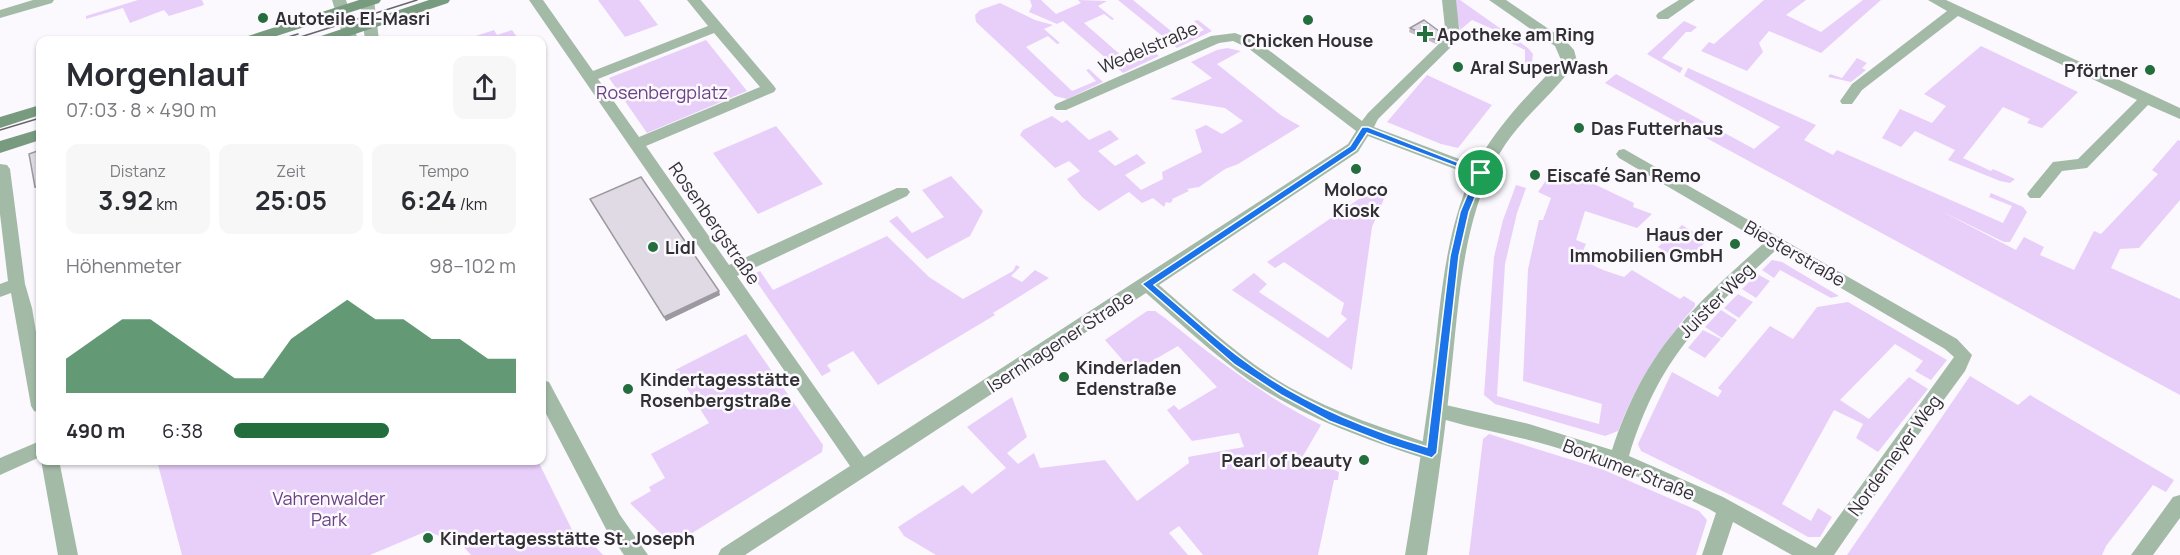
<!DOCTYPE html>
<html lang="de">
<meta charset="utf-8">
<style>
:root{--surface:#fff;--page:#f7f7f7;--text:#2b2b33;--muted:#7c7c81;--accent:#236e3c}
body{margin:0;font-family:Manrope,sans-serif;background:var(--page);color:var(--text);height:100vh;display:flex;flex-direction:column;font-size:22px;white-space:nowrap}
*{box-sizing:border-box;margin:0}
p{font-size:20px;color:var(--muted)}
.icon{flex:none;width:33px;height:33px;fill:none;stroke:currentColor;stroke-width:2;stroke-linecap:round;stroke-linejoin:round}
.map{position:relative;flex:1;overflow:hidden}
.sheet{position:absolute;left:36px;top:36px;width:510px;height:429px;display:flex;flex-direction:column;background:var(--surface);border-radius:12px;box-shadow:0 2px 4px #0004}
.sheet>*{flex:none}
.pin{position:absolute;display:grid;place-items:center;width:51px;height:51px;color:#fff;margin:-26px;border:3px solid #fff;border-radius:50%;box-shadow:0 2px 6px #0007}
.round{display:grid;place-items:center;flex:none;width:63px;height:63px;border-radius:12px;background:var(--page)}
.head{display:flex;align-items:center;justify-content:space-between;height:102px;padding:0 30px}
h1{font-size:33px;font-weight:700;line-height:45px}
.metrics{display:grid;grid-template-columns:repeat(3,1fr);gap:9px;height:102px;padding:6px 30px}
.metrics div{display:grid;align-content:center;border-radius:12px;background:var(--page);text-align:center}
.metrics b{font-size:26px;font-weight:700}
.metrics small{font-size:16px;font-weight:400}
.metrics p{font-size:16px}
.chart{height:168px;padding:12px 30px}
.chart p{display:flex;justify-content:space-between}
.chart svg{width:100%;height:108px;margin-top:6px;fill:var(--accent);opacity:.7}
ul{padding:0 30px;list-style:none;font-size:20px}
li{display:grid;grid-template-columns:96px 72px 1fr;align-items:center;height:45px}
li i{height:15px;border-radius:8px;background:var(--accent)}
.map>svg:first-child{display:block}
.green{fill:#e8cffa}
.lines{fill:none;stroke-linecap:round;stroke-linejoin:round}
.minor{fill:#a3baa7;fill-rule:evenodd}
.tertiary{fill:#a3baa7;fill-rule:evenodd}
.secondary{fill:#789b7f;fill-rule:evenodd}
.tram{stroke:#68656a;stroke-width:1.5}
.wall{fill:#c1bbc4}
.shaded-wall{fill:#9d99a0}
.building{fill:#e0dae4;stroke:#9d99a0;stroke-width:1.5}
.route{fill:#1a73e8;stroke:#fff;stroke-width:1.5;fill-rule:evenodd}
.poi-dot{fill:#236e3c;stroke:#fbf8fe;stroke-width:2}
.labels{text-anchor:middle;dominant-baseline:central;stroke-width:5;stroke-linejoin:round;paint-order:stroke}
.poi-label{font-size:18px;font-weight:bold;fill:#322f33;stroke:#fbf8fe;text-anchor:start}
.street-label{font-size:18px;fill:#322f33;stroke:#fbf8fe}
.park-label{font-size:18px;fill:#6a4184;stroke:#fbf8fe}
</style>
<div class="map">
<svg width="2180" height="555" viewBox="0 0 2180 555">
<rect width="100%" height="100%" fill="#fbf8fe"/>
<path class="green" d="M138,0h64l2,5 -35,11 -5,-6 -34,13 -7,-15 -37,11v-3z
M598,0h41l19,25 -33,12z
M1030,0h11l15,14 25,-11 -3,-3 29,1 -9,5 16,13 -2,1 -8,-6 -20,9 47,41 20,-10 -10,-9 3,-1 15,12 -36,17 -60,-52 -6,3 -28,-12 3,-6z
M1118,0h15l49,40 22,-10 -10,-9 4,-1 14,11 -35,17z
M1453,0h7l68,48 5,6 -1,8 -7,8v-20l-20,-10 3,-4 -36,-16 -12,10z
M1764,0h42l-20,15 35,17 42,-32h18l-60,53 -52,-22 -10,12 4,9 -16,19 -46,-20 8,-9 5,2z
M1000,3l35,17 18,5 -9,4 16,14 -3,1 -9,-8 -22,11 46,44 24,-10 -10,-11 3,-1 14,13 -36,17 -12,-3 -79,-74 -1,-7 5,-5z
M1684,21l13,6 -6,5h-5l-24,26 21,10 -3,5 -33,-19z
M494,30l3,5 15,-5 7,10h-44l-2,-3z
M706,40l41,51 -100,42 -38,-55z
M1981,46l97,46 -36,36 -15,-5 3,-4 -27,-12 -40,51 28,13 2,-2 22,10 -5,4 -10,-2 -52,-21 7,-10 -40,-19 -14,16 -19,-9 18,-29 32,14 14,-17 -22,-12z
M1227,48l14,3 -24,13 65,52 18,10 -62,38 -13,5 -26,18 -12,2 2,2 -17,8 1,1 -3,3 -4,-1 -2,5 -11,-9 -11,5 -13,-11 -30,19 -17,-14 -15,-18 13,-8 -11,-10 -14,7 -35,-33 3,-5 29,-14 10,7 5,-3 22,20 21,-10 9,9 -21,12 17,15 22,-12 9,9 -21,12 16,15 22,-11 -1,-7 40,-20 -7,-22 11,-5 16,9 21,-13 -18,-13 -55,-9 42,-21 -21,-16 26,-12z
M1857,58l10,5 -5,5 4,2 -15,12 -23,-5 2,-3 12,4z
M1688,68l128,57 -12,15 29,15 4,-5 166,73 9,-17 -23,-9 2,-4 32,14 4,5 -17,30h-6l-63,-31 75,39 8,-13 20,10 -4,8 34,15 20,-39 7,3 57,-60 -6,-4 26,-30 2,1v59l-41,48 -19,1 -9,19 69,31v96l-575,-312 11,-9 138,75 26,-22 -96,-51z
M1427,75l65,30 -34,43 -17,-4 -54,-22z
M776,126l47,58 -65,30 -45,-61z
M1556,166l78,37 -1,4 19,7 -15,14 -52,-17 -9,29 10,4 -4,9c7,15 28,19 42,24l8,-7 48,29 4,-3 11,7v3c-33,38 -59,78 -77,125l-13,5 -110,-32 -11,-9 10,-138 9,-37 13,-35 10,3 -9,25 -12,51 -8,132 102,28 3,-20 -79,-23 5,-112 11,-49h4l8,-22 -13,-6z
M951,176l32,35 -13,25 -43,23 -38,-38 8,-5 15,17 32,-16 -22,-27z
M1382,183l7,4 -17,40 -20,143 -120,-80 22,-17 13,11 -8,8 69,46 19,-19 -6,-5 3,-11 -60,-41 -9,6 -8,-6z
M1682,225l25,16 -13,11 -6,-3 -11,10 -19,-12z
M887,236l42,41 34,22 50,-28 3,-6 4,2 -9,9 11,6 13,-12 14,8 -56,35 2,2 -117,70 -25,-34 -26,14 4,6 -9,5 -70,-101 8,-4 13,19z
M1772,260l10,2 57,34 -8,2 -51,-28 -6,8 -12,-8z
M1759,275l11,6 -14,17 -14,-9 12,-12z
M1738,294l15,8 -14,16 -15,-10z
M1848,302l99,58 -16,20 -16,-9 8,-10 -28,-17 -55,56 29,19 40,-42 19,12 -50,63 -22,-14 7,-14 -29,-14 -52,94 29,17 7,-13 14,9 -12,20h-12l-51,-29 -116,-57 -3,-7 34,-72 46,25 4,-6 -4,-3 52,-62 23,13 24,-32z
M1721,310l16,10 -15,18 -17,-11z
M1147,311h8l10,7c50,40 98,78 156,107l-18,31 36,16 -1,8h-4l-16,75h-115l-24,-29 -10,7 19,22h-252l-32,-19 -6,-9 65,-42 9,9 34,-26 -39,-41 45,-30 15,40 -20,16 11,11 16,-11 6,15 65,-8 32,41 52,-38 -1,-6 56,-10 -5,-14 -47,8 -25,-31 7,-5 5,5 38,-23 -39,-41 -45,26 -28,-32z
M1703,330l18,9 -16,19 -17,-10z
M746,334l77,111 -1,7 -141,88 -10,2 -5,-3 -36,-36 21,-12 -2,-4 16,-9 -14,-24 58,-31 -34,-53z
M1970,376l48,29 12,-10 144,85 -8,12 -13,-7 -47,61 -4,9h-255z
M1489,434l115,36 95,41 8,9 -11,35h-227l14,-116z
M157,461h381l41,83 11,-3 13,14h-132l-9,-10 -35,-14 -57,24h-188z"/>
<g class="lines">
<path class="minor" d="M33,0h21l-2,3 -52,15v-8z
M529,0h14l50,71 115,-45 -21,-26h14l73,86 2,3 -2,3 -128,54 83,119 168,-77h10l3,4 -3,4 -170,80 127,181 484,-313 8,-13 -108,-83 -15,-7 -14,2 -153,67h-10l-2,-3 2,-3 155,-68 24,-3 23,9 104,79 6,-8 78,-76 -4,-37h14l4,38 -82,81 -4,8 112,42 3,4 -3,4h-10l-108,-41 -10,16 -199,133c42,36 82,74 130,102 48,27 98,42 150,60l2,6 -2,6 -7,2c-62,-20 -126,-42 -180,-79 -38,-27 -71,-58 -106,-89l-401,262h-27l3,-6 129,-83zM714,33l46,54 -121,50 -41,-58z
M1679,0h16l-27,19h-10l-2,-3 2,-3z
M1928,0h18l206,95 28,13v11l-32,-14 -61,63 -25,3 -22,27h-10l-3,-4 3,-4 23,-28 25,-3 59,-59 -179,-84 -96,74 -10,14h-10l-2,-3 12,-17 95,-73z
M1624,149l333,190 15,16 -7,16 -72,98 -59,86h-42l-59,-33 -11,33h-20l14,-42 -7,-4c-51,-25 -103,-47 -158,-63 -39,-12 -82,-17 -120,-31l-3,-5 3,-5 6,-2 92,21 83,26c33,-99 77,-140 152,-207l-145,-85 -3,-4 3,-4zM1776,250l169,99 9,8 -138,191 -93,-51 -94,-41c30,-99 74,-138 147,-206z
M0,164l7,1 3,4 15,115 7,24 8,48v57l-6,-2 -3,-5 -20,-113 -11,4v-13l8,-3 -8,-67z
M40,441v16l-40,18v-17z
M41,460h18l19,95h-20z
M2180,495v23l-27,37h-22l42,-58z"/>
<path class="tertiary" d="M332,0h14l12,40h-14z
M360,0h14l5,40h-14z
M1489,0h17l59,40 9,10 3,11c-24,35 -61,60 -81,99 -34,66 -37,141 -45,214 -6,60 -15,121 -24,181h-22c10,-60 19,-120 27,-180 9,-73 12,-151 48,-217 21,-37 52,-67 81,-98l-6,-14z
M542,380l7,2 71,133 28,40h-24l-18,-26 -64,-123z"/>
<path class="secondary" d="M359,0h22l-2,3 -115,37h-21l2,-3z
M429,0h21l-2,3 -111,37h-21l2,-3z
M40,105v10l-40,13v-11z
M40,129v11l-40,13v-12z"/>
<path class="tram" d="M278,40l20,-6
M291,40l126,-40
M0,130l40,-12"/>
</g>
<path class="wall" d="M1410,28l33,6 -1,4 -6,6 -27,-12z
M590,199l130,96 -54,26z"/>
<path class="shaded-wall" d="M1443,34l-1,4 -6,6 1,-4z
M40,185v7l-5,-5z
M719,291l1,4 -54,26 -2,-4z"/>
<path class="building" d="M1424,20l19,14 -6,6 -27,-12z
M40,150v35l-5,2 -6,-33z
M641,177l78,114 -55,26 -74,-118z"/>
<path class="route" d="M1362,127h6l117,46 -16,39 -10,44 -22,197 -5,5 -44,-14 -59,-23 -48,-26 -46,-30 -93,-81 208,-138zM1367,133l109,41 -16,38 -10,44 -23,191c-65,-19 -131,-47 -185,-88 -31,-23 -59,-50 -88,-74l202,-135z"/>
<g class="poi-dot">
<circle cx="263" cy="18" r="6"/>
<circle cx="1308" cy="20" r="6"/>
<path d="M1422 25h6v6h6v6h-6v6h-6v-6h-6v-6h6z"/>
<circle cx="1458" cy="67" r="6"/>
<circle cx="2150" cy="70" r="6"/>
<circle cx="1579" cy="128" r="6"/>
<circle cx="1356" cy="169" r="6"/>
<circle cx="1535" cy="175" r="6"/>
<circle cx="1735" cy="244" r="6"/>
<circle cx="653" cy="247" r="6"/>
<circle cx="1064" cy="377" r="6"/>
<circle cx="628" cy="389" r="6"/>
<circle cx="1364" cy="460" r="6"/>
<circle cx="428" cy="538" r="6"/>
</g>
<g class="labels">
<g class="poi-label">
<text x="275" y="18">Autoteile El-Masri</text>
<text x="1437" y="34">Apotheke am Ring</text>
<text x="1308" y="40" text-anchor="middle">Chicken House</text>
<text x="1470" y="67">Aral SuperWash</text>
<text x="2138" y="70" text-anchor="end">Pförtner</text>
<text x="1591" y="128">Das Futterhaus</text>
<text x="1547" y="175">Eiscafé San Remo</text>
<text x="1356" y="189" text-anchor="middle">Moloco<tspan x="1356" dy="21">Kiosk</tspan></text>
<text x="1723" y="234" text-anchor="end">Haus der<tspan x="1723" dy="21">Immobilien GmbH</tspan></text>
<text x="665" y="247">Lidl</text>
<text x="1076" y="367">Kinderladen<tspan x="1076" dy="21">Edenstraße</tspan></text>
<text x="640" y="379">Kindertagesstätte<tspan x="640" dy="21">Rosenbergstraße</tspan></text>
<text x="1352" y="460" text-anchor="end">Pearl of beauty</text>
<text x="440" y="538">Kindertagesstätte St. Joseph</text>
</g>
<g class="street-label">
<text transform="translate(1148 47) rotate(-23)">Wedelstraße</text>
<text transform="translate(715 223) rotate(55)">Rosenbergstraße</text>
<text transform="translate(1795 253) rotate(30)">Biesterstraße</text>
<text transform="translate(1716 300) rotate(-45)">Juister Weg</text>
<text transform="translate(1060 341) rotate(-33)">Isernhagener Straße</text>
<text transform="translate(1894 455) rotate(-54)">Norderneyer Weg</text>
<text transform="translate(1629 469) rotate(21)">Borkumer Straße</text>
</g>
<g class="park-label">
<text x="662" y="92">Rosenbergplatz</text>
<text x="329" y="498">Vahrenwalder<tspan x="329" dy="21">Park</tspan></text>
</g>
</g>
</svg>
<div class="pin" style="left:1481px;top:173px;background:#1e9e55"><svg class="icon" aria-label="arrive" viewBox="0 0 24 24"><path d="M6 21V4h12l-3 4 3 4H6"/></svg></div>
<section class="sheet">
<div class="head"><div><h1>Morgenlauf</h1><p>07:03 · 8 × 490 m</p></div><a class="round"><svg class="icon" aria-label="share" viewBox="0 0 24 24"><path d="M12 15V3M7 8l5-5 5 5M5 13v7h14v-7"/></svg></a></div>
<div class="metrics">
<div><p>Distanz</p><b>3.92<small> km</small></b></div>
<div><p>Zeit</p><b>25:05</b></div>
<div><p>Tempo</p><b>6:24<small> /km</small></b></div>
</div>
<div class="chart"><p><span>Höhenmeter</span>98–102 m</p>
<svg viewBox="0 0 160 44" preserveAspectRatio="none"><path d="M0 44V30L10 22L20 14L30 14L40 22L50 30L60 38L70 38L80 22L90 14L100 6L110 14L120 14L130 22L140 22L150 30L160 30V44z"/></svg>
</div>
<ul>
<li><b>490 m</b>6:38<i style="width:55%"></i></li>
</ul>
</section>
</div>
